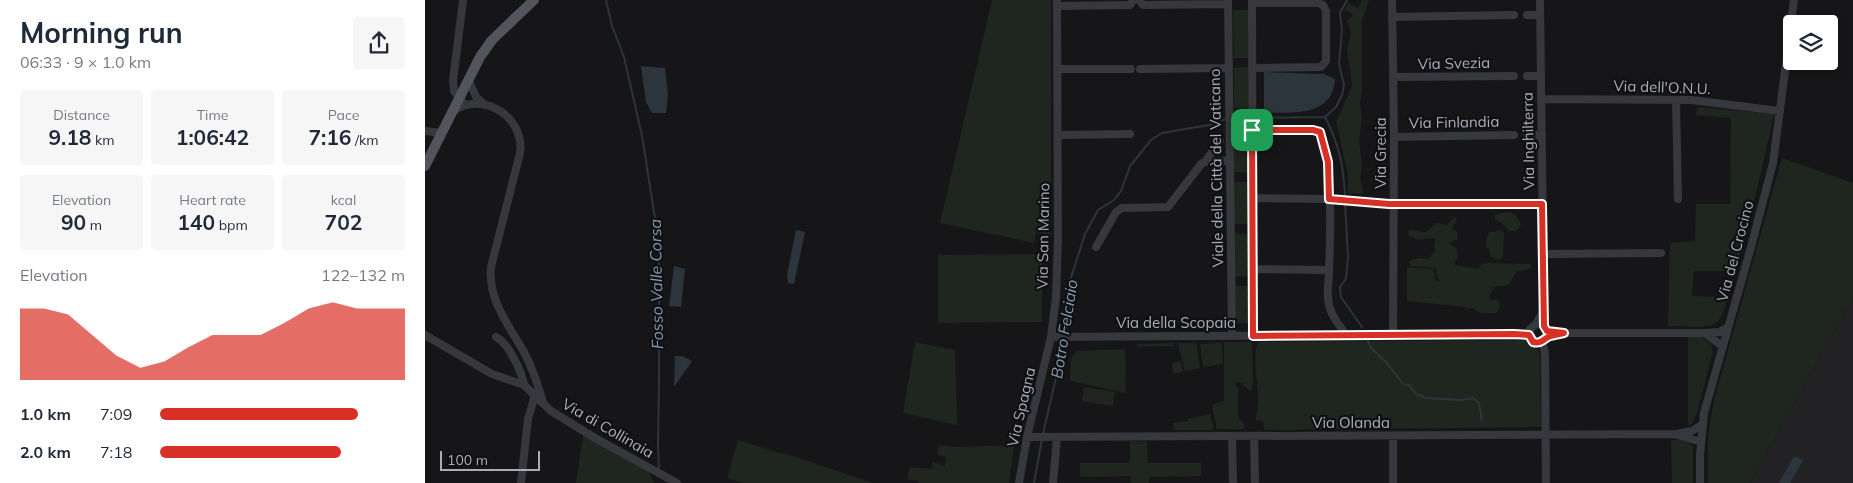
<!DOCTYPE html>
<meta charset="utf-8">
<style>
:root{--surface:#fff;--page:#f6f6f7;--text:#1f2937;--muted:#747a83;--accent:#d93025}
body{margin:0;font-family:Mulish,sans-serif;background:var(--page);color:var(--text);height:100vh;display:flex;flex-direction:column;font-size:19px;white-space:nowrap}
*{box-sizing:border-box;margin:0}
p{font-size:16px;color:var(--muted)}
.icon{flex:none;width:28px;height:28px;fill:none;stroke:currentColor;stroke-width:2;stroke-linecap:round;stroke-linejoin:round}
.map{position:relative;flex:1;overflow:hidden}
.panel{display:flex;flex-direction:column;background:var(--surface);width:425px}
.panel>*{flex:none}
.tools{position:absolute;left:1358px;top:15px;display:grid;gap:10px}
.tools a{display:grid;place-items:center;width:55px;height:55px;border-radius:5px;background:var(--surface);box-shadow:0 2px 8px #0003;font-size:25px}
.scale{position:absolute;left:15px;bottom:12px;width:100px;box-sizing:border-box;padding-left:5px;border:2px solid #a8adb8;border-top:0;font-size:14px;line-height:18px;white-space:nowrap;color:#a8adb8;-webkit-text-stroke:4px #111113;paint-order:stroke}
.pin{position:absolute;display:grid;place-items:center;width:42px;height:42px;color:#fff;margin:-21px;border-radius:10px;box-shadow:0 2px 8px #0006}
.round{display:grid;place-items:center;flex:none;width:52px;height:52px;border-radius:5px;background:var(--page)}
.head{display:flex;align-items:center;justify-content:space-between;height:85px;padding:0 20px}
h1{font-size:28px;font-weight:700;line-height:38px}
.metrics{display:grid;grid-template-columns:repeat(3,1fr);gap:8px;height:85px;padding:5px 20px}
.metrics div{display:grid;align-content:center;border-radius:5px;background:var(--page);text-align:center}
.metrics b{font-size:21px;font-weight:700}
.metrics small{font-size:14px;font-weight:400}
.metrics p{font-size:14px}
.chart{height:140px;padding:10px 20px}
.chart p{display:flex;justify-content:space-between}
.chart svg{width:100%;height:90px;margin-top:5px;fill:var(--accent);opacity:.7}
ul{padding:0 20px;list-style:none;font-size:16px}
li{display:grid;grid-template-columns:80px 60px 1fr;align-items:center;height:38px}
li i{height:12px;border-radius:6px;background:var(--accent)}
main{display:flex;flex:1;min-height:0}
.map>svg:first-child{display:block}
.built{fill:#222225}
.green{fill:#1e261f}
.water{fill:#2c353c}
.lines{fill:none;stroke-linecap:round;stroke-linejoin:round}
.stream{stroke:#2c353c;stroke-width:2}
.minor{stroke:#37383d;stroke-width:8}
.major{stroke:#53555c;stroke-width:10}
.route-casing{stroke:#fff;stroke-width:10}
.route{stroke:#d93025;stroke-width:6}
.labels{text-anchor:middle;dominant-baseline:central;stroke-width:4.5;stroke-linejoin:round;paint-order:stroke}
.street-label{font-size:15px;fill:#a8adb8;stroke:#111113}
.water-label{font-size:16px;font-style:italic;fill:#7f9bb3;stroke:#111113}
</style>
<main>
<section class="panel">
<div class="head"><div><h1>Morning run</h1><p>06:33 · 9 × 1.0 km</p></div><a class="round"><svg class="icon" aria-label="share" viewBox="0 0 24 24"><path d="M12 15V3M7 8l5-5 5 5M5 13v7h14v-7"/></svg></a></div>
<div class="metrics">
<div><p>Distance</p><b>9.18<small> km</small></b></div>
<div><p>Time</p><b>1:06:42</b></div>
<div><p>Pace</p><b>7:16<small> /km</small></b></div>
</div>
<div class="metrics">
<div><p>Elevation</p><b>90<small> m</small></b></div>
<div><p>Heart rate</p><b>140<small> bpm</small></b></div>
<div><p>kcal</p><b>702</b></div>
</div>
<div class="chart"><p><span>Elevation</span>122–132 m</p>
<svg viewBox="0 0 160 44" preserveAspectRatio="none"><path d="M0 44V9L10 9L20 12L30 22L40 32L50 38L60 35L70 28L80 22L90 22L100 22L110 16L120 9L130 6L140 9L150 9L160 9V44z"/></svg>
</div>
<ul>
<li><b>1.0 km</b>7:09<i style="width:81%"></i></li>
<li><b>2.0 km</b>7:18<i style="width:74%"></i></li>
</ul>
</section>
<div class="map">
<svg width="1428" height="483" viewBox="0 0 1428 483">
<rect width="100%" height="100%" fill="#161618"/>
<path class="built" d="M1428,297v186h-103z"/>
<path class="green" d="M567,0h59v236l-15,-4 -2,11 -94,-20z
M937,0h7l-7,20v72l-2,10 2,17 -3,21 3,25 -2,14 4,15 -16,-1v-19l-12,-52 16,-36 -5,-37 4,-16 -4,-13 6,-4 -3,-4 -5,-2 3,-7 10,5z
M808,10h15v48h-14z
M823,67v41h-14v-40z
M1272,107l77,7 -14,63 -24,94h-42l-2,25 36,1c-3,8 -5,21 -12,26 -10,7 -36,3 -48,3l2,-83 25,-2 1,-37h34l1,-86 -35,-3z
M809,133h14v40l-14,-1z
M1357,158l71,25v114l-103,186h-42v-48l6,-35z
M809,182h14v42h-14z
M1079,212c11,-1 14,5 17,13l-5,6h-6l-7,-7 -8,-5v-4z
M1028,218h4l-5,11 5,3 1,7 -9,4 8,6 1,9 -3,4v3l22,4 4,-4 5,-2 44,1 2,2 -3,3 -13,3 -6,12c-14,6 -13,-5 -21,13l2,4 4,-2 4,2 1,7 -4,5h-15l-9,-5 -5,1 -1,-2 -59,-6v-34l26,2 3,11 5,1 -4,-3 -2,-10 -24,-2 -3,-5 11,-3 9,1 7,-8 -1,-5 1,-7 -2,-1 -14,2 -10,-4 -2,-5c10,-3 12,2 18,1 4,-1 8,-7 11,-9l11,2z
M1074,230l5,3 -1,24 -6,3 -7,-4v-5l-4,-4v-8l3,-7h6z
M810,233l13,1v42l-13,1z
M617,254v68l-104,1v-68z
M810,286h13v37h-13z
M1263,337h14l9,7 2,8 -17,64 -4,8 -4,1z
M1100,340l12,9 3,5 1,73 -277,3 -1,-9 -7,-1c0,-7 3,-16 2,-23 0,-17 -6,-39 0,-55z
M490,342l40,8 2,75 -54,-12z
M799,342h27l1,5 1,37 -2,8 -11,-10 -6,1 4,5v30l5,5 2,6h-28l-5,-24 12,-4z
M749,343v3l-37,1v-3z
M753,343h18l4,25 -15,3z
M797,343l1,21 -20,3 -3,-23z
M700,349l1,44 -56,-12 1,-22 5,-8z
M755,361l3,11 -10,2 -1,-11z
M659,387l31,5 -2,14 -31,-5z
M785,414l4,16h-40l-1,-7 15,-2v-2z
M158,434l65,36 6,13h-78z
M1258,439l10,7v37h-21l-1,-43z
M313,440l41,13 8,1 86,29h-131l-15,-5z
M705,441l17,1 1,21h53v13l-52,1v6h-18l-1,-7 -50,1v-14h50z
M514,445l17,2 58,-2 -5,38h-90v-2l-12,-2 3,-12 21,2 2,-7 12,4 1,-9 -9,-3z"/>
<path class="water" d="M216,66l24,2 3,27 -2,18h-14l-6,-11z
M839,72l60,2 11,5c-3,39 -42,33 -71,34z
M371,230l9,2 -11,52 -6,-1 -1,-8z
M249,266l11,3 -4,38 -12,-1z
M250,356h7l10,5 -18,26z
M1369,456l9,4 -13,23h-11z"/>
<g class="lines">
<path class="stream" d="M181,0l6,26 12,31 18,79 15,95 2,35v117l-1,62 1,26
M900,117c14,27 19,51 20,81
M829,118l71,-1 11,-10 6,-12 2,-10 -5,-21 3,-34 -2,-17 7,-13
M806,119l18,-1
M920,203l3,54 -2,22 -6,8 1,10 21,30
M641,334l4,-28 -1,-22 16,-50 13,-24 16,-10 7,-9 9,-25 21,-26 11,-7 47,-8 17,-6
M943,341l3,7 15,14 17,22 6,1 7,9 10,4 35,2 12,-2 6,5 3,18
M618,434l22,-95
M609,483l8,-44"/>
<path class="minor" d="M714,0l4,5 85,-1
M803,0l4,335
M827,0l1,336
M967,0l2,137 -1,199
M1115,0l4,325
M632,6l73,-1 3,-5
M1102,15h13
M967,17l122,-2
M1366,24l3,-24
M827,68l69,-1 5,-6v-50l-3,-6 -5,-2h-66
M632,69h74
M715,69l89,-1
M1102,76h14
M969,77l120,-1
M43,79l8,18 9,8
M1116,99l150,1 89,11
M1251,100l2,99
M37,101l-8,-10 -1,-10 10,-81
M28,111c30,-21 72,6 67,42l-29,114c-3,33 17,57 33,85 8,15 14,33 19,50
M827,130l65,1c17,10 13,117 12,140 0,11 -3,22 0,34 2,11 11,21 17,30
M0,131l16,2
M633,135l72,-1
M1102,135h15
M969,137l120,-2
M780,162l15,-21
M828,198l76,1 60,5h153
M671,247l20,-35 6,-4 46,-1 34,-44 6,-2h22
M1117,254l119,-1
M829,269l75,1
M1111,324l8,1 3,6 -1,8 -5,4 -8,-1 -4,-7v-5l7,-6 7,-12
M1122,331l13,2h145l15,-1 8,-5
M1280,333l17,13
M0,335l67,39 32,11 27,26 44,27 82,45
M71,337c12,5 26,35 28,48
M626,337l463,-3 15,1
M1118,342l2,13 1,128
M1253,435l23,7
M829,436l1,47
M968,436v47
M602,437l649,-3 16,-3 11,-7
M807,437l1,46
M96,483l7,-64 7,-24
M594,483l8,-46 24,-100 5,-40 2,-57 -1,-240
M628,483l4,-45
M1275,483v-28l4,-42 47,-166 22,-84 18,-138"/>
<path class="major" d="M0,166l55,-109 12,-17 42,-40"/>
</g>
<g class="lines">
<g class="route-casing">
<path id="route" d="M827,130h61l7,2 8,30 1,37 60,5h153l2,122 3,5 17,2c-5,1 -10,2 -14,3 -7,3 -8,8 -17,6l-4,-7 -15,-1 -261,2z"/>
</g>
<use href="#route" class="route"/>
</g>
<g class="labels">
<g class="street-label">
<text transform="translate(1029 63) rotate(-1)">Via Svezia</text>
<text transform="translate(1237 87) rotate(2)">Via dell'O.N.U.</text>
<text transform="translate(1029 122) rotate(-1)">Via Finlandia</text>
<text transform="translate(1103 141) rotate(-91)">Via Inghilterra</text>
<text transform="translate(955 153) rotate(-90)">Via Grecia</text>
<text transform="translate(791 168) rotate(-91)">Viale della Città del Vaticano</text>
<text transform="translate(618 236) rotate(-89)">Via San Marino</text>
<text transform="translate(1310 251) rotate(-75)">Via del Crocino</text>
<text x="751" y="322">Via della Scopaia</text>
<text transform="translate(596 407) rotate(-77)">Via Spagna</text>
<text x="926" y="422">Via Olanda</text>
<text transform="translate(183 428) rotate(30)">Via di Collinaia</text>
</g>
<g class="water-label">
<text transform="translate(231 284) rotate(-91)">Fosso Valle Corsa</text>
<text transform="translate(639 329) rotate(-81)">Botro Felciaio</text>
</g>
</g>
</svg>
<div class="tools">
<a><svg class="icon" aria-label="layers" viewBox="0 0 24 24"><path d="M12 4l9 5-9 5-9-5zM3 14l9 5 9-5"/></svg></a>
</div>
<div class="scale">100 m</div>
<div class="pin" style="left:827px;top:130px;background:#1e9e55"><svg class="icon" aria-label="arrive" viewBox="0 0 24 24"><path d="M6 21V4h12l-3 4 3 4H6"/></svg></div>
</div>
</main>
